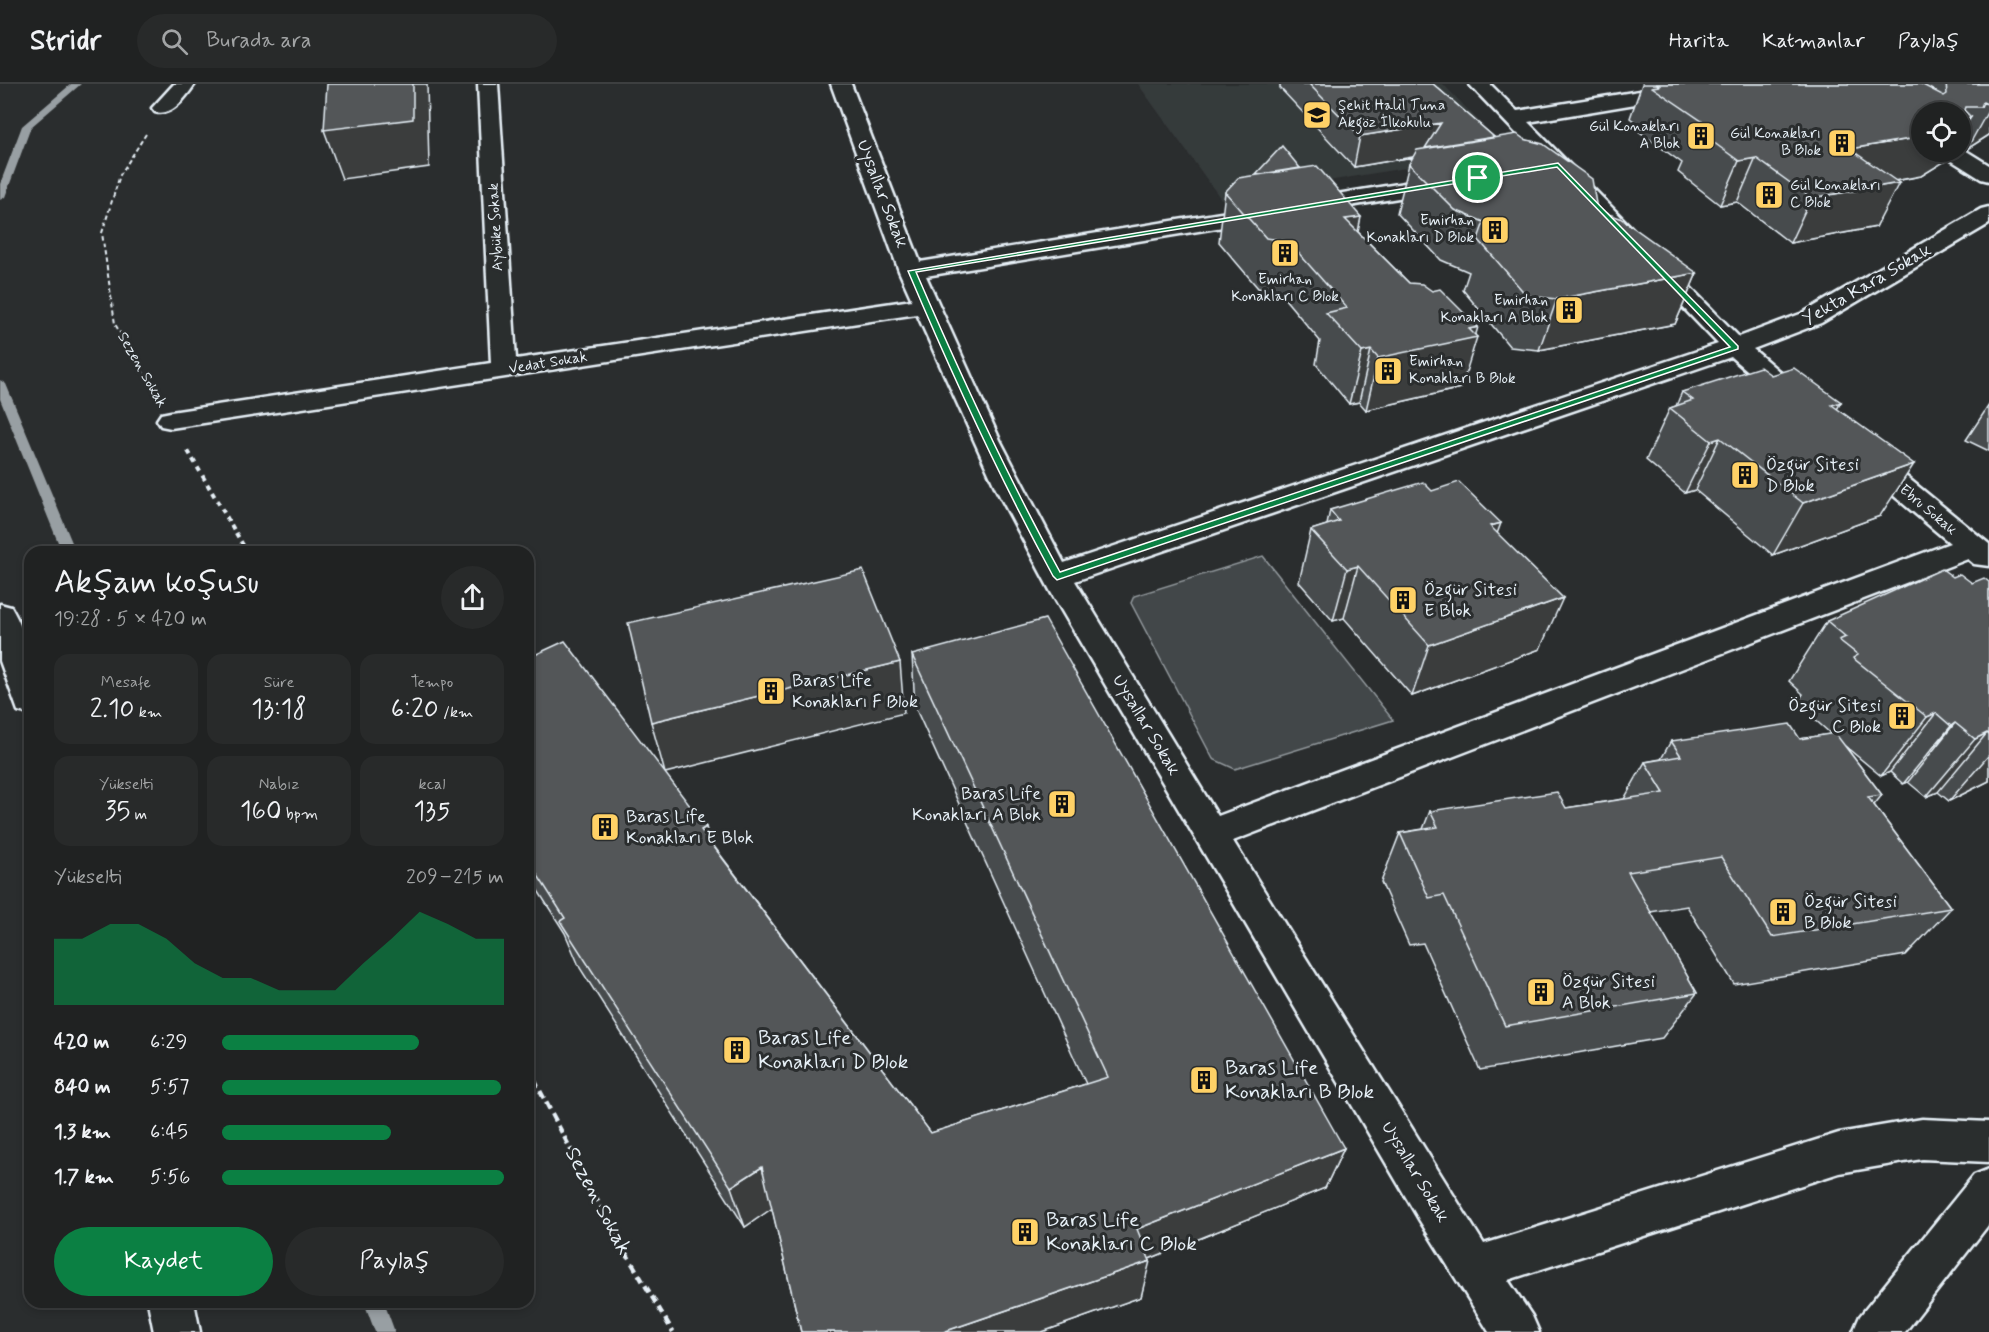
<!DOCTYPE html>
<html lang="tr">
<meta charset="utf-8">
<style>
:root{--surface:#202222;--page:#282a2a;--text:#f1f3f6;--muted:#a2a4a5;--line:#3d3f40;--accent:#0b8043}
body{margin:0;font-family:Mynerve,sans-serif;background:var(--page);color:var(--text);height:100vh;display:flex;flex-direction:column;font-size:22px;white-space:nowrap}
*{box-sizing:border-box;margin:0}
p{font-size:20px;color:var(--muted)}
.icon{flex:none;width:33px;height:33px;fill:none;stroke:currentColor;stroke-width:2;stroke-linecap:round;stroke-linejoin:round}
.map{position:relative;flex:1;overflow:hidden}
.details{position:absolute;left:24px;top:462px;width:510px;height:762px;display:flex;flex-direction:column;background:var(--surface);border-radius:18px;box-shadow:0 3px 9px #0003,0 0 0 2px var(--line)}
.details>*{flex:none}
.fabs{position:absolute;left:1911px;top:18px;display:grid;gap:12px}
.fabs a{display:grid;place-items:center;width:60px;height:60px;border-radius:50%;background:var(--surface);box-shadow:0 3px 9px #0003,0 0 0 2px var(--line);font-size:30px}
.pin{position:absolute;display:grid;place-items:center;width:51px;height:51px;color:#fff;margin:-26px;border:3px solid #fff;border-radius:50%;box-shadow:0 2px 6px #0007}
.round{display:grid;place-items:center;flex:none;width:63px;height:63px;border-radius:32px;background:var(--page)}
.summary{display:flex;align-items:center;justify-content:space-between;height:102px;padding:0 30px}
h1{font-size:33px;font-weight:600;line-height:45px}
.figures{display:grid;grid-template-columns:repeat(3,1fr);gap:9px;height:102px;padding:6px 30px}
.figures div{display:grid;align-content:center;border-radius:15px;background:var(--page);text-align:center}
.figures b{font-size:26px;font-weight:600}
.figures small{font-size:16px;font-weight:400}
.figures p{font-size:16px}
.chart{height:168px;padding:12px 30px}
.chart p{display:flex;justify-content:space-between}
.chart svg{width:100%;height:108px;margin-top:6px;fill:var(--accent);opacity:.7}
.action{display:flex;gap:12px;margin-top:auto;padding:12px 30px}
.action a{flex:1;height:69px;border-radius:36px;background:var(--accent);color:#fff;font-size:24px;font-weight:600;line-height:69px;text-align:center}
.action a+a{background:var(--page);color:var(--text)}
ul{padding:0 30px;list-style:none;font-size:20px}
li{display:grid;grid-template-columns:96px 72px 1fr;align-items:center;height:45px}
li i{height:15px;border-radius:8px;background:var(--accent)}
header{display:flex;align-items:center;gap:36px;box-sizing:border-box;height:84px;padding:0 30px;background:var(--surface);border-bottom:2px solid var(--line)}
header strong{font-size:28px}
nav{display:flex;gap:33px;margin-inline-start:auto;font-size:21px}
.search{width:420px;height:54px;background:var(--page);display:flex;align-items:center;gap:15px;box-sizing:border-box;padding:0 21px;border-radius:33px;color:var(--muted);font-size:22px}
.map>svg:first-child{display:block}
.built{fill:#363a3b}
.green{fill:#424648;stroke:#959ca0;stroke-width:1.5}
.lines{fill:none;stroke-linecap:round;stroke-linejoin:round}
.stream{fill:#989fa3;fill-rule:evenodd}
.minor-casing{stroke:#e8f1f8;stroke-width:5}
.major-casing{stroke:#e8f1f8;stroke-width:5}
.path-far2{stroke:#e8f1f8;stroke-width:2;stroke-dasharray:4.5 3;stroke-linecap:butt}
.path-far1{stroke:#e8f1f8;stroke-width:4;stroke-dasharray:5 4.5;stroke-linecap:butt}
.path{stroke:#e8f1f8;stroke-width:4.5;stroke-dasharray:8 5;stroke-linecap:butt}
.minor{fill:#2a2d2e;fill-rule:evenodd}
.major{fill:#2a2d2e;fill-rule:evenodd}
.wall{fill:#474b4d;stroke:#e8f1f8;stroke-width:1.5}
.shaded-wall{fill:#3a3d3e;stroke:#e8f1f8;stroke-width:1.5}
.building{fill:#535759;stroke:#e8f1f8;stroke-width:1.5}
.route{fill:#0b8043;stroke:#fff;stroke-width:1.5;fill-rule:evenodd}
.labels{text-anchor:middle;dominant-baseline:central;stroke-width:6;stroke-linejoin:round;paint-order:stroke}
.far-poi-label{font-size:15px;fill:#e8f1f8;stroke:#2a2d2e;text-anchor:end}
.far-street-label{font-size:15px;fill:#e8f1f8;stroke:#2a2d2e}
.street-label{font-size:18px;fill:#e8f1f8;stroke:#2a2d2e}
.poi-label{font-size:18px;fill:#e8f1f8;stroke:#2a2d2e;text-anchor:start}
.near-poi-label{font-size:21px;fill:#e8f1f8;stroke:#2a2d2e;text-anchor:start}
.near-street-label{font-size:21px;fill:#e8f1f8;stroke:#2a2d2e}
</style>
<header>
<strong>Stridr</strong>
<div class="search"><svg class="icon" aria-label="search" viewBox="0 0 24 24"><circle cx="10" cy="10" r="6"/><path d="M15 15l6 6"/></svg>Burada ara</div>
<nav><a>Harita</a><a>Katmanlar</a><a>Paylaş</a></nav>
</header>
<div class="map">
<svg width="1989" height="1248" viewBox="0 0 1989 1248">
<rect width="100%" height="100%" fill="#2a2d2e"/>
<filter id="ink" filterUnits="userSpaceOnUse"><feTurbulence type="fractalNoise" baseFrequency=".0167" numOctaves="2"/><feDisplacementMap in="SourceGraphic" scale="12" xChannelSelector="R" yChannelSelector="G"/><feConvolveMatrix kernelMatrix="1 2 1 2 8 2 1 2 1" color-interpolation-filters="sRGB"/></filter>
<g filter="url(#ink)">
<path class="built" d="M1138,0h305l61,63 -10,6 -273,46z"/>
<path class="green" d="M1263,472l130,164 -158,49 -22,-10 -82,-156 3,-7z"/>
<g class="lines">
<path class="stream" d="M71,0h10l-50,43 -26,70 -5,3v-16l22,-58z
M0,296l6,4 70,168h-14l-62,-153z
M364,1218h20l11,30h-20z"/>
<g class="minor-casing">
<path id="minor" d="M174,0h21c-9,13 -23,33 -40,28l-3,-4z
M478,0h20l18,275 396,-59 -13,-29 -68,-187h20l69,178 527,-86 8,2 3,5 -3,5 -8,2 -521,86 74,164 64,123 654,-219 -249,-260h21l27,27 165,-27h47l-3,4 -7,2 -191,32 211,215 64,-24 178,-104 8,-2v17l-168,99 -68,26 48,41 4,6 -4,6 -9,2 -9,-2 -52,-45 -656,224 143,235 732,-273 -94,-79 -4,-6 4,-6 10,-3 10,3 113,92v22l-15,-2 -6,-5 -735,282 251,403 355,-111 83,-14 67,3v40l-67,-3 -83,14 -331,107 24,36 7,16h-50l-69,-111 -368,-627 -56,-105 -79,-175 -746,114 -10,-2 -4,-6 4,-6 10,-2 320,-49z
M1960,63l29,18v16l-8,-2 -35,-22 -3,-5h17z
M0,520l11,3c22,37 19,67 19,107l-12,-3 -18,-50z
M148,1218h46l6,30h-46z"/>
</g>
<g class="major-casing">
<path id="major" d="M1989,1085v55l-84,108h-52l7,-16 114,-141z"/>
</g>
<path class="path-far2" d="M146,50l-26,41 -18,58 13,91 38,66"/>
<path class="path-far1" d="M188,367l59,101"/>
<path class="path" d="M528,984l92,175 53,89"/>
<use href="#minor" class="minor"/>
<use href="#major" class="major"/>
</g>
<path class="wall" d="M1280,0h153l61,53 103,73 100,63 -22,51 -136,26 -29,-3 -47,-57 6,-18 -28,-12 -44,-47 12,-49 4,-7 -59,10 -74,-79z
M1642,0h347v51l-22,14 -7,-4v-33l-13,48 -26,16 -25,5 -20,46 -86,16 -53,-41 -17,3 -42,-33 4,-9 -45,-33 2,-5 -9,-7z
M1300,84l58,64 51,51 66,52 -14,53 -95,22 -7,-8 -10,2 -33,-40 4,-23 -41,-49 -21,-4 -39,-46 6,-50z
M1771,291l70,27 -4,7 43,107 -107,39 -78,-65 -10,3 -39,-33 24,-52 6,-2 6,-14z
M1989,321v46l-23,-11z
M1432,407l65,42 43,116 -128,47 -68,-78 -11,3 -34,-39 12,-52 16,-5 3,-15z
M1953,493l19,6 17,-1v199l-40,20 -11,-9 -12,5 -18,-15 -5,2 -13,-12 -9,4 -36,-30 37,49 -8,10 77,103 -45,47 -172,29 -47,-78 -37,6 47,81 -35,45 -182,32 -57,-127 -14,2 -28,-63 19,-49 23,-4 7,-18 136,-3 58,-9 21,-37 16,-3 10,-18 129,-2 31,-5 -19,-17 3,-4 -16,-13 4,-6 -14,-13 38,-60z
M912,571l432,493 -19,40 -176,71 -8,38 -99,35h-241l-29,-124 -27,19 -165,-259 -15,-35 -37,-58v-217l182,183 221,292 155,-49 -171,-377z"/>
<path class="shaded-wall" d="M413,0h14l2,83 -87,12 -18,-49z
M1989,25v26l-22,14z
M1971,33l-11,19v-13z
M1441,39l-17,32 -70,12 6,-31z
M1922,53v15h30l-5,8 -26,16 -93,17 22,-44z
M1756,74l-19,44 -17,3 19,-44z
M1899,99l-23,44 -86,16 21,-45z
M1361,133l-10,50 -6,-48z
M1697,189l-22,51 -136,26 18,-51z
M1478,243l-3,10h2l-16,51 -95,22 12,-52 91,-29z
M1371,266l-12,52 -10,2 13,-52z
M1841,318l-29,52 20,-49z
M1720,354l-25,52 -10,3 26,-52z
M1914,380l-34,52 -107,39 30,-52z
M1501,439l-19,52 8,-49z
M1358,482l-14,52 -11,3 14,-52z
M1563,514l-23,51 -128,47 17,-51z
M900,578l4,51 -239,60 -14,-51z
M1936,629l-46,59 -9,4 46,-59z
M1955,639l-47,59 -5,2 48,-58z
M1987,649l-49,59 -12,5 49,-58z
M1989,671v26l-40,20z
M706,743l13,49 -18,-46z
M1344,1064l-19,40 -196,79 8,-38z
M762,1083l12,40 -29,20 -14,-40z
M1150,1177l-9,36 -99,35h-99z"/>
<path class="building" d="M327,0h86v35l-89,11z
M1309,0h124l61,53 -69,11 16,-25 -81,13z
M1657,0h264l23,12 3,-2 -1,-10h43v21l-6,-3 -2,5h-16l-1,3 7,7 -11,6v-11h-38v25l-72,12 49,34 -88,15 -55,-40 -17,3 -44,-32 14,-3 -57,-39 7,-1z
M1517,50l7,5 19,5 49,35 5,31 23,8 77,55 -140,26 -30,-3 -49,-57 6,-17 -29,-12 -46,-46 8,-14z
M1282,62l18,22 -45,7z
M1317,82l44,51 -16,2 64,64 13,1 10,7 8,-2 38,38 -9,2 8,8 -99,21 -7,-8 -9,2 -36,-39 21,-5 -59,-67 -22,-3 -41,-46 13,-14z
M1760,283l11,8 23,-7 47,34 -9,3 82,59 -111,39 -83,-65 -9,3 -41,-33 23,-8 -11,-8z
M1423,398l9,9 27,-9 42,41 -11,3 73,72 -134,47 -71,-79 -11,3 -36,-39 28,-9 -9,-11z
M1942,485l11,8 7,-3 12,9 12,-5 5,4v153l-2,-2 -12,6 -20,-16 -4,3 -15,-13 -9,4 -74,-59 5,-3 -19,-15 7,-3 -19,-16z
M863,486l37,92 -249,60 -23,-99z
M1045,535l299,529 -207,81 13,32 -207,71h-142l-39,-165 -31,20 -171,-266 5,-3 -37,-58v-202l37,-17 141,186 -5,3 230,303 177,-56 -196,-422z
M1790,640l10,15 35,-6 47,62 -14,2 83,111 -179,29 -51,-80 -93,15 69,121 -192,33 -61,-131 -15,3 -29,-65 38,-6 -8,-16 127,-19 9,16 98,-15 -19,-31 36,-6 -10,-15z"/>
</g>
<path class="route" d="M1558,79l180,183v3l-681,231 -4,-4c-54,-99 -101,-201 -145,-305zM1557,83l173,180 -670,225c-54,-98 -100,-198 -144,-300z"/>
<defs>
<g id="school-square" transform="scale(1.5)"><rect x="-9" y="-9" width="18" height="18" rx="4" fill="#ffd166" stroke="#2a2d2e"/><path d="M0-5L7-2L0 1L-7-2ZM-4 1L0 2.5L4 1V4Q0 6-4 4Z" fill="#111"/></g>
<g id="building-square" transform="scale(1.5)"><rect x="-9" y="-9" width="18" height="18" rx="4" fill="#ffd166" stroke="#2a2d2e"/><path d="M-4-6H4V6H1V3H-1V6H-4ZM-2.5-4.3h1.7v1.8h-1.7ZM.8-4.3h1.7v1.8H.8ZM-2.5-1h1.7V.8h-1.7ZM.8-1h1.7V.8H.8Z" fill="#111"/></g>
</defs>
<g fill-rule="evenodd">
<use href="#school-square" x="1317" y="31"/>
<use href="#building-square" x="1701" y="52"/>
<use href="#building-square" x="1842" y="59"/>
<use href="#building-square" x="1769" y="111"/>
<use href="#building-square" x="1495" y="146"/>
<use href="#building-square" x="1285" y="169"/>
<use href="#building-square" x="1569" y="226"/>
<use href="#building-square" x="1388" y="287"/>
<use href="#building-square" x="1745" y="391"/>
<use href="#building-square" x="1403" y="516"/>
<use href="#building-square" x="771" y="607"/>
<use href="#building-square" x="1902" y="632"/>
<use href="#building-square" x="1062" y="720"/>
<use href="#building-square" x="605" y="743"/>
<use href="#building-square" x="1783" y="828"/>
<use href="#building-square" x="1541" y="908"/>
<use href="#building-square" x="737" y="966"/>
<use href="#building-square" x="1204" y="996"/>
<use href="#building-square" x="1025" y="1148"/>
</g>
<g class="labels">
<g class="far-poi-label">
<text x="1338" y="22" text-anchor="start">Şehit Halil Tuna<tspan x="1338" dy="17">Akgöz İlkokulu</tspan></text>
<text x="1680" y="43">Gül Konakları<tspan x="1680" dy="17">A Blok</tspan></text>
<text x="1821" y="50">Gül Konakları<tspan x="1821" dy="17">B Blok</tspan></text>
<text x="1790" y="102" text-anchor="start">Gül Konakları<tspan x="1790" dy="17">C Blok</tspan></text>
<text x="1474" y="137">Emirhan<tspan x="1474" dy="17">Konakları D Blok</tspan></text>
<text x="1285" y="196" text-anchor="middle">Emirhan<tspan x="1285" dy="17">Konakları C Blok</tspan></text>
<text x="1548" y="217">Emirhan<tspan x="1548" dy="17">Konakları A Blok</tspan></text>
<text x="1409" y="278" text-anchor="start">Emirhan<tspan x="1409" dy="17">Konakları B Blok</tspan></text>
</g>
<g class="far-street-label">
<text transform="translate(496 143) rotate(-93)">Aybüke Sokak</text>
<text transform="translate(548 279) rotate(-9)">Vedat Sokak</text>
<text transform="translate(142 286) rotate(60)">Sezen Sokak</text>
<text transform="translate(1928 426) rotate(40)">Ebru Sokak</text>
</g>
<g class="street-label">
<text transform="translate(882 110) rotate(69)">Uysallar Sokak</text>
<text transform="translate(1867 201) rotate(-30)">Yekta Kara Sokak</text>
<text transform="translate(1146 641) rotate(59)">Uysallar Sokak</text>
<text transform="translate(1415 1088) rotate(59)">Uysallar Sokak</text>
</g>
<g class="poi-label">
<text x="1766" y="381">Özgür Sitesi<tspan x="1766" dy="21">D Blok</tspan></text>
<text x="1424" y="506">Özgür Sitesi<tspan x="1424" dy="21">E Blok</tspan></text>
<text x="792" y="597">Baras Life<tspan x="792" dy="21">Konakları F Blok</tspan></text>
<text x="1881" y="622" text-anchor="end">Özgür Sitesi<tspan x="1881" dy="21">C Blok</tspan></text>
<text x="1041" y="710" text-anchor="end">Baras Life<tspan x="1041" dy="21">Konakları A Blok</tspan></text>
<text x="626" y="733">Baras Life<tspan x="626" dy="21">Konakları E Blok</tspan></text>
<text x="1804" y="818">Özgür Sitesi<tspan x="1804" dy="21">B Blok</tspan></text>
<text x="1562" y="898">Özgür Sitesi<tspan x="1562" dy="21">A Blok</tspan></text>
</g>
<g class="near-poi-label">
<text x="758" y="954">Baras Life<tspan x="758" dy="24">Konakları D Blok</tspan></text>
<text x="1225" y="984">Baras Life<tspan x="1225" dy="24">Konakları B Blok</tspan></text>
<text x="1046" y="1136">Baras Life<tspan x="1046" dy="24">Konakları C Blok</tspan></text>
</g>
<g class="near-street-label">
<text transform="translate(598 1117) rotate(62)">Sezen Sokak</text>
</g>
</g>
</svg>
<div class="fabs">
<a><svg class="icon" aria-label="locate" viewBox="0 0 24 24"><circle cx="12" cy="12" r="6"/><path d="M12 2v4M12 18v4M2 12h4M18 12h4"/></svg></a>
</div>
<div class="pin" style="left:1478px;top:94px;background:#1e9e55"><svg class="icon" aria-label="arrive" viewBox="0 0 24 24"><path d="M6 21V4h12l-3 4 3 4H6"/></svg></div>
<section class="details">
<div class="summary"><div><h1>Akşam koşusu</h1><p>19:28 · 5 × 420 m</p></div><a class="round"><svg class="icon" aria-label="share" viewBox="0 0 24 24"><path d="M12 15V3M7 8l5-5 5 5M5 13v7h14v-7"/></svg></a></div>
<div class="figures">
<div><p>Mesafe</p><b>2.10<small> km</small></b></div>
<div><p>Süre</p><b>13:18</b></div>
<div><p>Tempo</p><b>6:20<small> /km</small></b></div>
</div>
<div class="figures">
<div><p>Yükselti</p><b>35<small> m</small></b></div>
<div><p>Nabız</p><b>160<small> bpm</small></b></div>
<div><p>kcal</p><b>135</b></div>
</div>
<div class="chart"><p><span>Yükselti</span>209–215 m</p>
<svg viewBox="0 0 160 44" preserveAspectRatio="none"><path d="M0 44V17L10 17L20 11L30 11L40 17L50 27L60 33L70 33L80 38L90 38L100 38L110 27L120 17L130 6L140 11L150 17L160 17V44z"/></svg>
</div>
<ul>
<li><b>420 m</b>6:29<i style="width:70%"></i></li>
<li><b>840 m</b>5:57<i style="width:99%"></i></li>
<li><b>1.3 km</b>6:45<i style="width:60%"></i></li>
<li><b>1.7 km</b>5:56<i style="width:100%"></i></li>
</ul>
<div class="action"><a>Kaydet</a><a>Paylaş</a></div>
</section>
</div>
